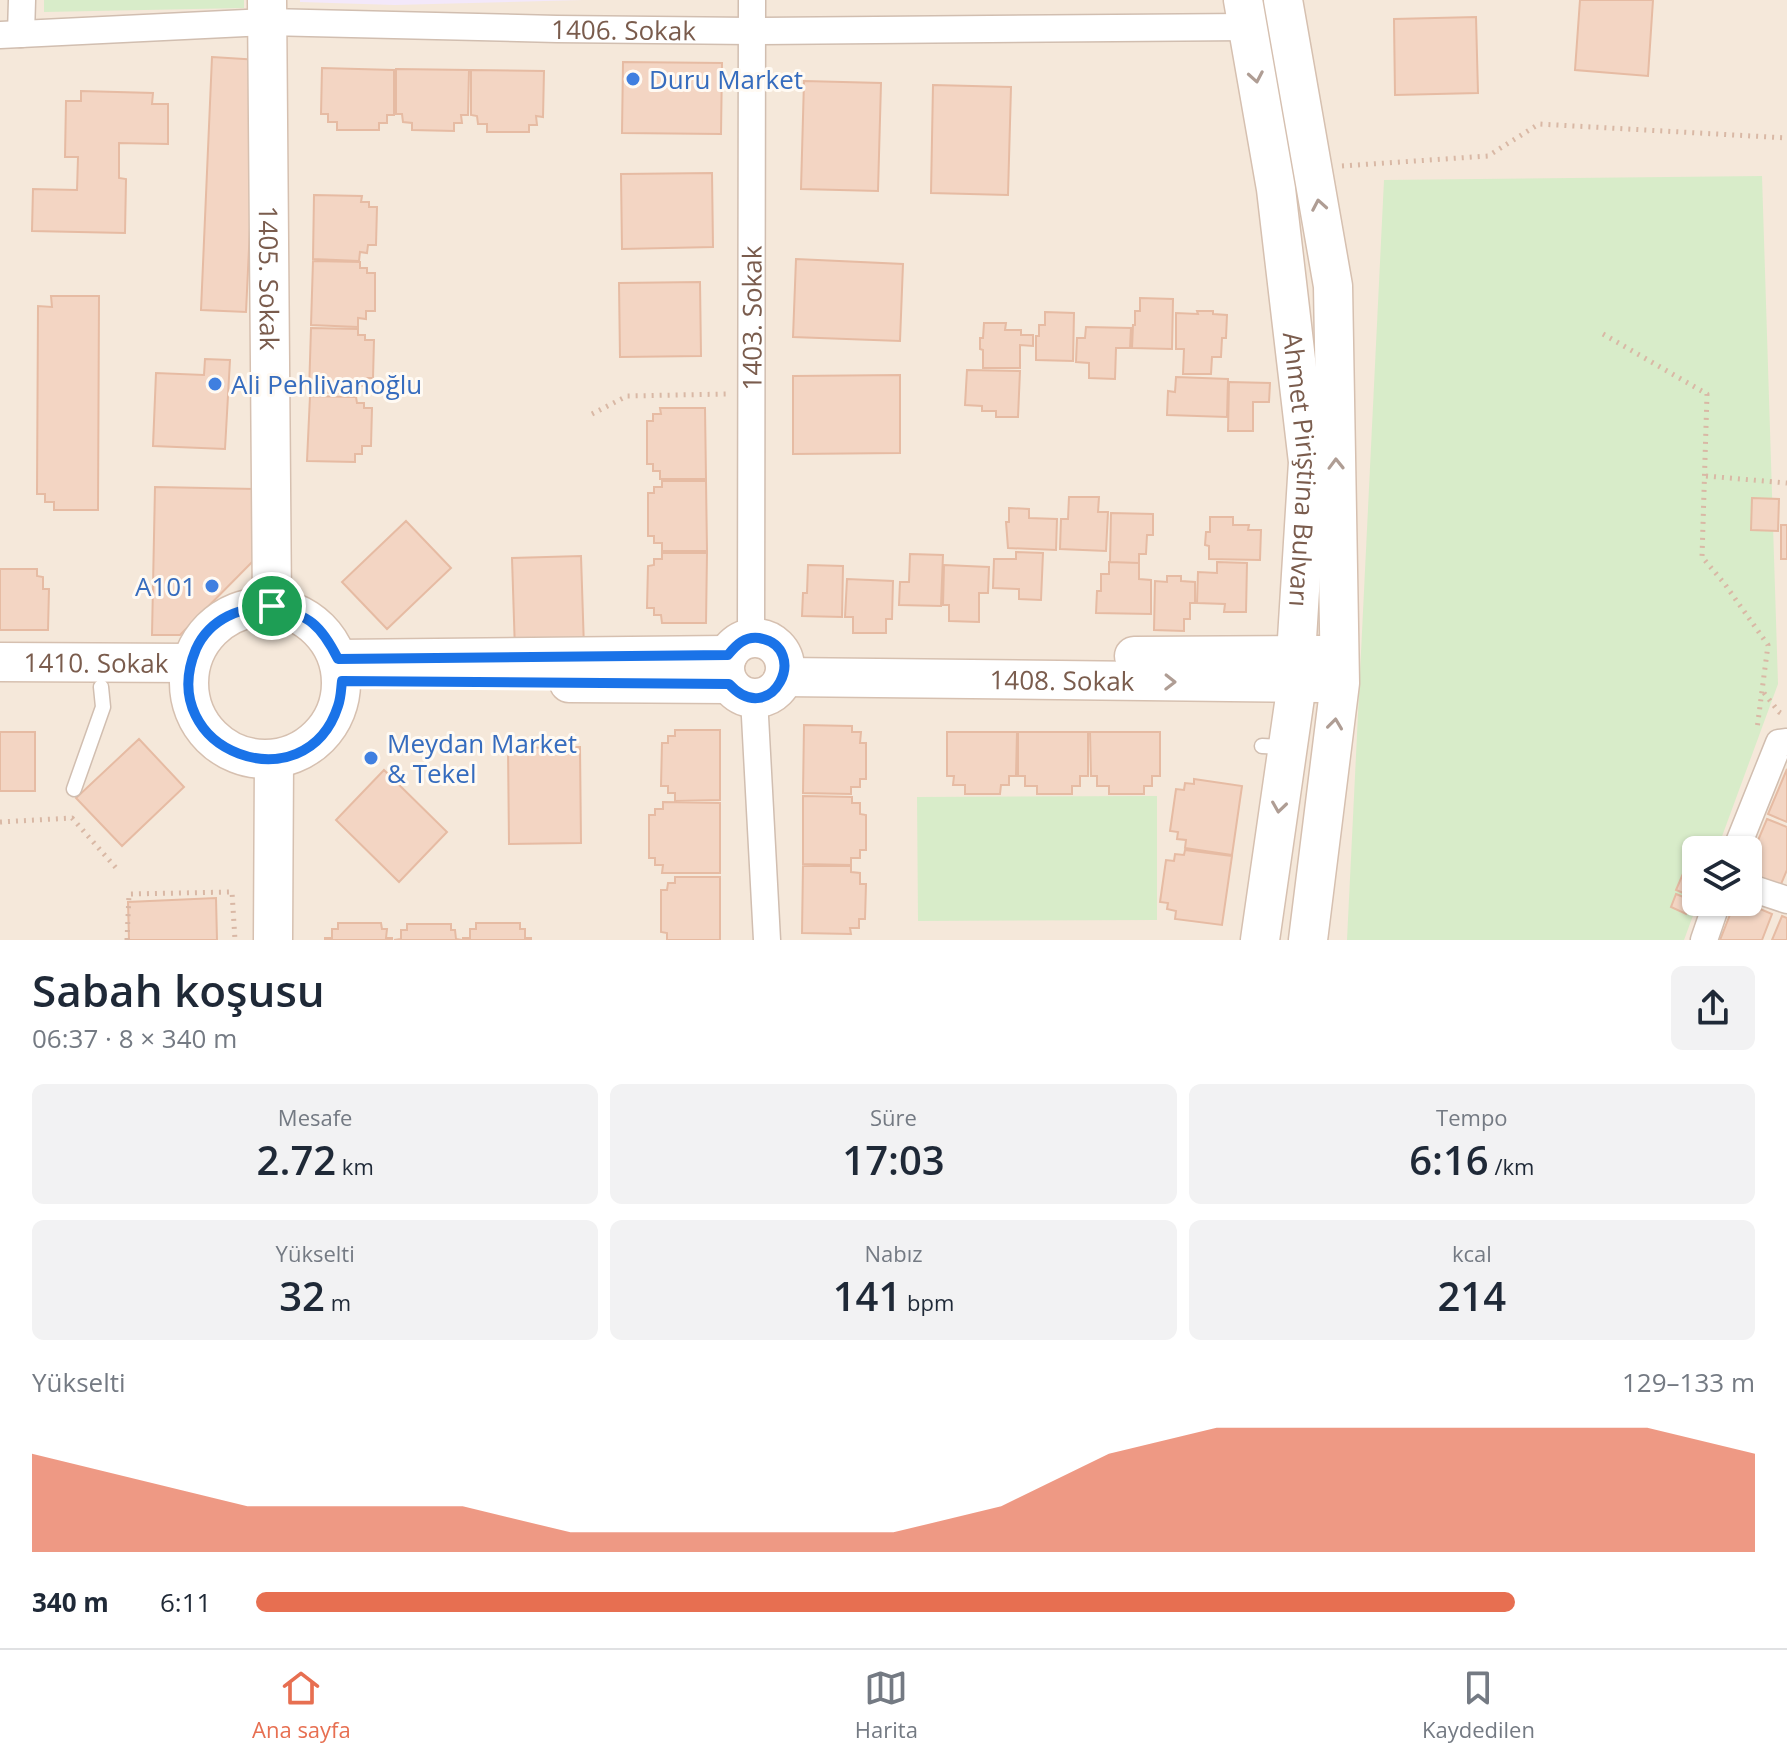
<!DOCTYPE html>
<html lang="tr">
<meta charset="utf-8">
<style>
:root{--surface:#fff;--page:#f2f2f3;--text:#1f2937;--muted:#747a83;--line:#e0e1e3;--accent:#e76f51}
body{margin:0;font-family:"Open Sans",sans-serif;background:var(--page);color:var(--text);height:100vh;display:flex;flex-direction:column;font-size:30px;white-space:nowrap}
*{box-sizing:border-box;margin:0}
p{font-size:26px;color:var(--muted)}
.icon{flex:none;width:44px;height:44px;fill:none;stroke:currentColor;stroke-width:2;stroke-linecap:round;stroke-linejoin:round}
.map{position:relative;height:940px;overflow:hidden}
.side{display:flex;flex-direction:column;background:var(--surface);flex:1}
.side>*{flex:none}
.controls{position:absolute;left:1682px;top:836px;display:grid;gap:16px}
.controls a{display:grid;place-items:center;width:80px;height:80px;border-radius:12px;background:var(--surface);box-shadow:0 2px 6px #0004;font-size:40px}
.pin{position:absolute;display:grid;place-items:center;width:68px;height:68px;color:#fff;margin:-34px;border:4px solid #fff;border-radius:50%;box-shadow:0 2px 8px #0007}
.round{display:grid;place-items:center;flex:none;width:84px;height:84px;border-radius:12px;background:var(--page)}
.summary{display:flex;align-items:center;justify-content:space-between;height:136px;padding:0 32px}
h1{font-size:44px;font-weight:600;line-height:60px}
.figures{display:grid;grid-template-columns:repeat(3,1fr);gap:12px;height:136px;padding:8px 32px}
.figures div{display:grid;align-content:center;border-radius:12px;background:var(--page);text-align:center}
.figures b{font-size:40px;font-weight:600}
.figures small{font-size:22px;font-weight:400}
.figures p{font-size:22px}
.chart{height:224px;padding:16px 32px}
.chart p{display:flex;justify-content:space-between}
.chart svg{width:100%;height:144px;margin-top:8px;fill:var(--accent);opacity:.7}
ul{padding:0 32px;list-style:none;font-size:26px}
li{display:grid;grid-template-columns:128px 96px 1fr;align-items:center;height:60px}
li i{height:20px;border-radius:10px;background:var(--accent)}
.tab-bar{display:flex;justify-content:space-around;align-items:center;height:112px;border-top:2px solid var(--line);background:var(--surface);font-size:22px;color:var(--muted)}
.tab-bar a{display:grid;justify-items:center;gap:4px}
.tab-bar .current{color:var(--accent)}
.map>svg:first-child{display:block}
.residential{fill:#f5e8da;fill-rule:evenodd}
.education{fill:#f3e8fa}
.green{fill:#d8ecc9}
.building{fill:#f3d5c3;stroke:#e6bba3;stroke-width:2}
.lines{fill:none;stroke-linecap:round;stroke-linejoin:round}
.lane-casing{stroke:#d1beb0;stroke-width:17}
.street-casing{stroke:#d1beb0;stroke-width:29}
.secondary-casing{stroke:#d6c0b0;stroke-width:41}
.path{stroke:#d9b8a5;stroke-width:5;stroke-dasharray:2 6;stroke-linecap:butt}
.lane{stroke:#fff;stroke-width:14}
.street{stroke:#fff;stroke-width:26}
.secondary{stroke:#fff;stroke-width:38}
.oneway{stroke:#af9d94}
.route-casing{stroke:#fff;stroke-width:16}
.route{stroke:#1a73e8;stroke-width:10}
.shop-dot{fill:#3f7fe0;stroke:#fffaf3;stroke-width:3}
.labels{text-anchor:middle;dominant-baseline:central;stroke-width:6;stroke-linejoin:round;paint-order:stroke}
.street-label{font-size:26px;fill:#7a5c4d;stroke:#fffaf3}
.shop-label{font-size:26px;fill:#366cbe;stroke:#fffaf3;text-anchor:start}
</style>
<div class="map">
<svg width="1787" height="940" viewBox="0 0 1787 940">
<rect width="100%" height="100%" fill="#fdf6ec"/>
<path class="residential" d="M0,0h1787v940h-1787zM1696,850h52v52h-52z"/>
<path class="education" d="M300,0h283l-188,5 -95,-3z"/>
<path class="green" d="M44,0h200v8l-200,4z
M1762,176l16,508 -61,166h-21v52h2l-14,38h-337l37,-760z
M1157,796v124l-239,1 -1,-124z"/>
<path class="building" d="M1580,0h73l-5,76 -73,-6z
M1476,17l2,76 -83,2 -1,-76z
M212,57l46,3 -12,252 -45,-2z
M623,62l99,1 -1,71 -99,-1z
M322,68l72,2v45h-7v8h-8v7h-42v-8h-9v-8h-7z
M396,69l73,1 -1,45h-7l1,8h-8v8l-42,-1v-7l-9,-1 -1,-8h-6z
M471,70l73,1 -1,46 -7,-1 1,9h-8v7h-42v-8h-9l-1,-8 -6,-1z
M804,81l77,2 -3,108 -77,-2z
M933,85l78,2 -3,108 -77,-2z
M81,91l72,2 -1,11h16v40l-49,-1v35l7,1 -1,54 -93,-2 1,-42 44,1 1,-33h-13l1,-56h15z
M712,173l1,74 -91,2 -1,-75z
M314,195l48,1 -1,6h8v5h8l-1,38h-8l-1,8 -7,-1 -1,9 -46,-2z
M796,259l107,5 -3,77 -107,-4z
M313,261l47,1v6h7v5h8v38h-9v8l-8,-1v9l-47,-2z
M700,282l1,74 -81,1 -1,-74z
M51,296h48l-1,214h-44v-8h-9v-8h-8l1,-188 14,1z
M1140,298l33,1 -1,50 -40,-1 1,-23h2v-14h5z
M1197,311h16v3l14,1 -1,23h-4l-1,19h-9l-1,17h-28l1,-25h-8v-36l22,1z
M1045,312l29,1 -1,48 -37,-1v-24h3v-11h6z
M984,323h22l-1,7h16v5h12v11l-13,-1v23h-37v-18l-3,-1v-11h3z
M1086,327l45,1 -1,20h-14l-1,31 -26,-1v-15l-13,-1 1,-24h8z
M311,328l47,1v6h7v5h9l-1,38h-9v8h-8v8l-47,-2z
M205,359l25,1 -5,89 -72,-3 3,-73 48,2z
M967,370l53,1 -2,46h-22v-6h-14v-5l-17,-1z
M900,375v78l-107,1v-78z
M1176,377l52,2 -1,38 -60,-2 1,-24 7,1z
M1229,382l41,1 -1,19h-16v29h-25z
M310,396l46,1 1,6h7v5h8l-1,38h-9v8h-7v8l-48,-1z
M660,408h45l1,71h-46v-8h-7v-7h-6v-43h6v-7h8z
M662,481h44l1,70h-45v-8h-8v-7h-6v-43h6v-6h8z
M155,487l102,2 -1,69 -76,77h-28z
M1069,497h30l-1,15h10l-2,39 -46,-2 1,-30h7z
M1752,498l27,1 -1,32 -27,-1z
M1009,508l20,1v9l28,1 -1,31 -48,-2 -2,-26h3z
M1111,513l42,1v21h-6l-1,19h-7v9l-29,-1z
M1210,517h23v8h16l-1,5h13l-1,30 -51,-1v-13l-4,-1 1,-13h4z
M406,521l45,47 -64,61 -45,-47z
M1781,525h6v34h-6z
M1016,552l27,1 -2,47 -22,-1v-10l-26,-1 1,-29h22z
M662,553h45l-1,70h-44l-1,-8h-7v-7h-7l1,-42 6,-1v-6h8z
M910,554l33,1 -2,51 -42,-1 1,-23h9z
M581,556l3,92 -69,3 -3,-93z
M1109,562l30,1v16l12,1v34l-55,-1 1,-22h4v-17h8z
M1217,562l30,1 -1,49h-22l1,-8 -28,-1 1,-31 19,1z
M808,565l35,1 -1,51 -40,-1 1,-23h4z
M944,565l45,2 -1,26h-9v29l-30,-1v-16h-6z
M0,569h37v7l6,1v12h6l-1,41h-48z
M1167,576h14v5l14,1v21h-5v16h-6v12l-30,-1 1,-49 12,1z
M847,579l46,2 -1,38h-6v14h-33v-16h-8z
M804,725l48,1v6h9l-1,11h6v36h-6v8h-9v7l-48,-1z
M675,730h45v70l-45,1v-8h-7v-7h-7l1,-43h6v-7h7z
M0,732h35v59h-35z
M947,732h70l-1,44h-7v9h-8l-1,9h-35v-9h-12l1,-9h-7z
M1018,732h70v44h-8v10h-8v8h-35v-8h-12v-10h-7z
M1090,732h70v44h-8v10h-8v8h-35v-8h-12v-10h-6z
M139,739l45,48 -62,59 -46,-48z
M580,747l1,96 -72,1 -1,-96z
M1787,769v53l-19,-8z
M384,770l63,62 -48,50 -63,-62z
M1194,779l48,7 -10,69 -47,-7 1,-8 -9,-1 1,-7 -8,-1 6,-42 8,1 1,-7 9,1z
M803,796l49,1v6h8v11l6,1v35h-6v8h-9v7l-48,-1z
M663,802l57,1v70h-58l1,-8h-8v-7h-6v-43h6v-6h8z
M1767,819l20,8v43l-8,19 -31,-12v-13z
M1185,850l47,6 -10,69 -47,-6 1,-8 -9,-2 1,-6 -8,-1 6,-42 8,1 1,-7 9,1z
M803,866h48v6l9,1v11h6l-1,35h-6v9h-9l1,6 -49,-1z
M1685,869l11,4 -1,25 -19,-8z
M675,877h45v63h-53v-7l-6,-1v-42h6l1,-7h7z
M1676,894l15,6 -5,14 -15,-7z
M216,898l1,42h-88l-1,-38z
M1735,902h9l28,12 -10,26h-42z
M1782,916l5,2v22h-15z
M338,923h43l1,6h5l-1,9h6v2h-67v-2h7v-9h6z
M476,923h44v6h5v9h6v2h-68v-2h7v-9h6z
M407,924h44v6h4l1,9 6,1h-68l7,-1v-9h6z"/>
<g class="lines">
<g class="lane-casing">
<path id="lane" d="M1262,746l25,1
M74,789l29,-82 -2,-20"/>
</g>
<g class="street-casing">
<g id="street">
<path d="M21,34l1,-34"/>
<path id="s1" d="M0,35l267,-13 290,7 194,2 496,-4"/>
<path id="s2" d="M751,638l1,-638"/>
<path d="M754,698l13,242"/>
<path d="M1736,850l43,-107 8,-1"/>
<path d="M1748,887l39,13"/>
<path d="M1704,940l13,-38"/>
</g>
</g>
<g class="secondary-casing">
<g id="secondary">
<path id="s3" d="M267,0l5,606"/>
<path id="s4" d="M1243,0l33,189 32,273 -12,193 1,28 -37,257"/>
<path d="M1283,0l50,286 7,397 -32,257"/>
<circle cx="265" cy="683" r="76"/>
<circle cx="755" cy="668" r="30"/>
<path d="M1134,656l186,-1"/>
<path d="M338,659l390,-4"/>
<path id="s5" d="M0,662l191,1"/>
<path id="s6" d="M784,677l537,6"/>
<path d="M569,683l160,1"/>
<path d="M273,940l1,-181"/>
</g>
</g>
<path class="path" d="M1342,166l146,-10 51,-32 248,14
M1603,334l104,60 -5,163 22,26 44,62 -11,84
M592,414l35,-18 100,-2
M1706,476l81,7
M1764,693l15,19 5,3
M0,822l72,-4 45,51
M127,940l2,-46 103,-2 3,48"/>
<use href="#lane" class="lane"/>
<use href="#street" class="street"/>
<use href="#secondary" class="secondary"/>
</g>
<defs><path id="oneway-chevron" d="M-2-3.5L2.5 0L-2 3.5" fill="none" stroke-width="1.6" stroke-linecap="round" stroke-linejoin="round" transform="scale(2)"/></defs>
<g class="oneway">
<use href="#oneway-chevron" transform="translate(1256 77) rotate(80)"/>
<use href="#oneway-chevron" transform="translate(1319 205) rotate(-100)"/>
<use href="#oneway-chevron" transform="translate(1336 464) rotate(-91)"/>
<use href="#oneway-chevron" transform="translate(1170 682) rotate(1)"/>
<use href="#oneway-chevron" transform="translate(1335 724) rotate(-83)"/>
<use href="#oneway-chevron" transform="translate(1279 807) rotate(98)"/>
</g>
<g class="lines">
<g class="route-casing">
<path id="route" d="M272,606c37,9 49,19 66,53l390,-4c8,-10 17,-19 31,-17 53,9 13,93 -30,46l-387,-3c-1,8 -1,17 -4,25 -32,100 -185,46 -142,-57 14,-31 45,-42 76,-43z"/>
</g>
<use href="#route" class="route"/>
</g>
<g class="shop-dot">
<circle cx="633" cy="79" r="8"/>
<circle cx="215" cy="384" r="8"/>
<circle cx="212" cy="586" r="8"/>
<circle cx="371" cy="758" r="8"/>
</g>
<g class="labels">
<g class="street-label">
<text stroke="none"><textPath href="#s1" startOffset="624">1406. Sokak</textPath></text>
<text stroke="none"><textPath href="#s3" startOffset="278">1405. Sokak</textPath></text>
<text stroke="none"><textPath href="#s2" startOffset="320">1403. Sokak</textPath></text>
<text stroke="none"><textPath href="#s4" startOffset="474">Ahmet Piriştina Bulvarı</textPath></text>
<text stroke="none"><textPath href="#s5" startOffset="96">1410. Sokak</textPath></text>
<text stroke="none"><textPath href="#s6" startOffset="278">1408. Sokak</textPath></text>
</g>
<g class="shop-label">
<text x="649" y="79">Duru Market</text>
<text x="231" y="384">Ali Pehlivanoğlu</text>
<text x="196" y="586" text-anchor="end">A101</text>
<text x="387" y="743">Meydan Market<tspan x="387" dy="30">&amp; Tekel</tspan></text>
</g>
</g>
</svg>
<div class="controls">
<a><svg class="icon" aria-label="layers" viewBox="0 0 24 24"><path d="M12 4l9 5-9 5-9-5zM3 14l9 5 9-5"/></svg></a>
</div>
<div class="pin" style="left:272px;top:606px;background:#1e9e55"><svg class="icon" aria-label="arrive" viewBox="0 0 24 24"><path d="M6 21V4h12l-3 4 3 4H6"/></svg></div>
</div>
<section class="side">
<div class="summary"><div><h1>Sabah koşusu</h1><p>06:37 · 8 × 340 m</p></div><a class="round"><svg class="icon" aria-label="share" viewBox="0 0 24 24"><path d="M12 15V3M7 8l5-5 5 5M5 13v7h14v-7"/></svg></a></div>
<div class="figures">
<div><p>Mesafe</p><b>2.72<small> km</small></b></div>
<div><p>Süre</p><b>17:03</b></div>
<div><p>Tempo</p><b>6:16<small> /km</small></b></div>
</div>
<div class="figures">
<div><p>Yükselti</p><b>32<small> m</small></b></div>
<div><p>Nabız</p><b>141<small> bpm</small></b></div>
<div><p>kcal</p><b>214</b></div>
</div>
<div class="chart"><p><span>Yükselti</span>129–133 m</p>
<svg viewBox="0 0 160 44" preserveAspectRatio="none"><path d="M0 44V14L10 22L20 30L30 30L40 30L50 38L60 38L70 38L80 38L90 30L100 14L110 6L120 6L130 6L140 6L150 6L160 14V44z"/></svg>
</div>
<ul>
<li><b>340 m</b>6:11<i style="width:84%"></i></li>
</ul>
</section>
<nav class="tab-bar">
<a class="current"><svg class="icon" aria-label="home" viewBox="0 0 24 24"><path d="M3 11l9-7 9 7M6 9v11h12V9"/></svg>Ana sayfa</a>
<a><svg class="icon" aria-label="map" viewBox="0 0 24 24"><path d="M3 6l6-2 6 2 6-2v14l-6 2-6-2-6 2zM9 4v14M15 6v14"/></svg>Harita</a>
<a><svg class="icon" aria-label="saved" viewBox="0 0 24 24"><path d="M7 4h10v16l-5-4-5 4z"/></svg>Kaydedilen</a>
</nav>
